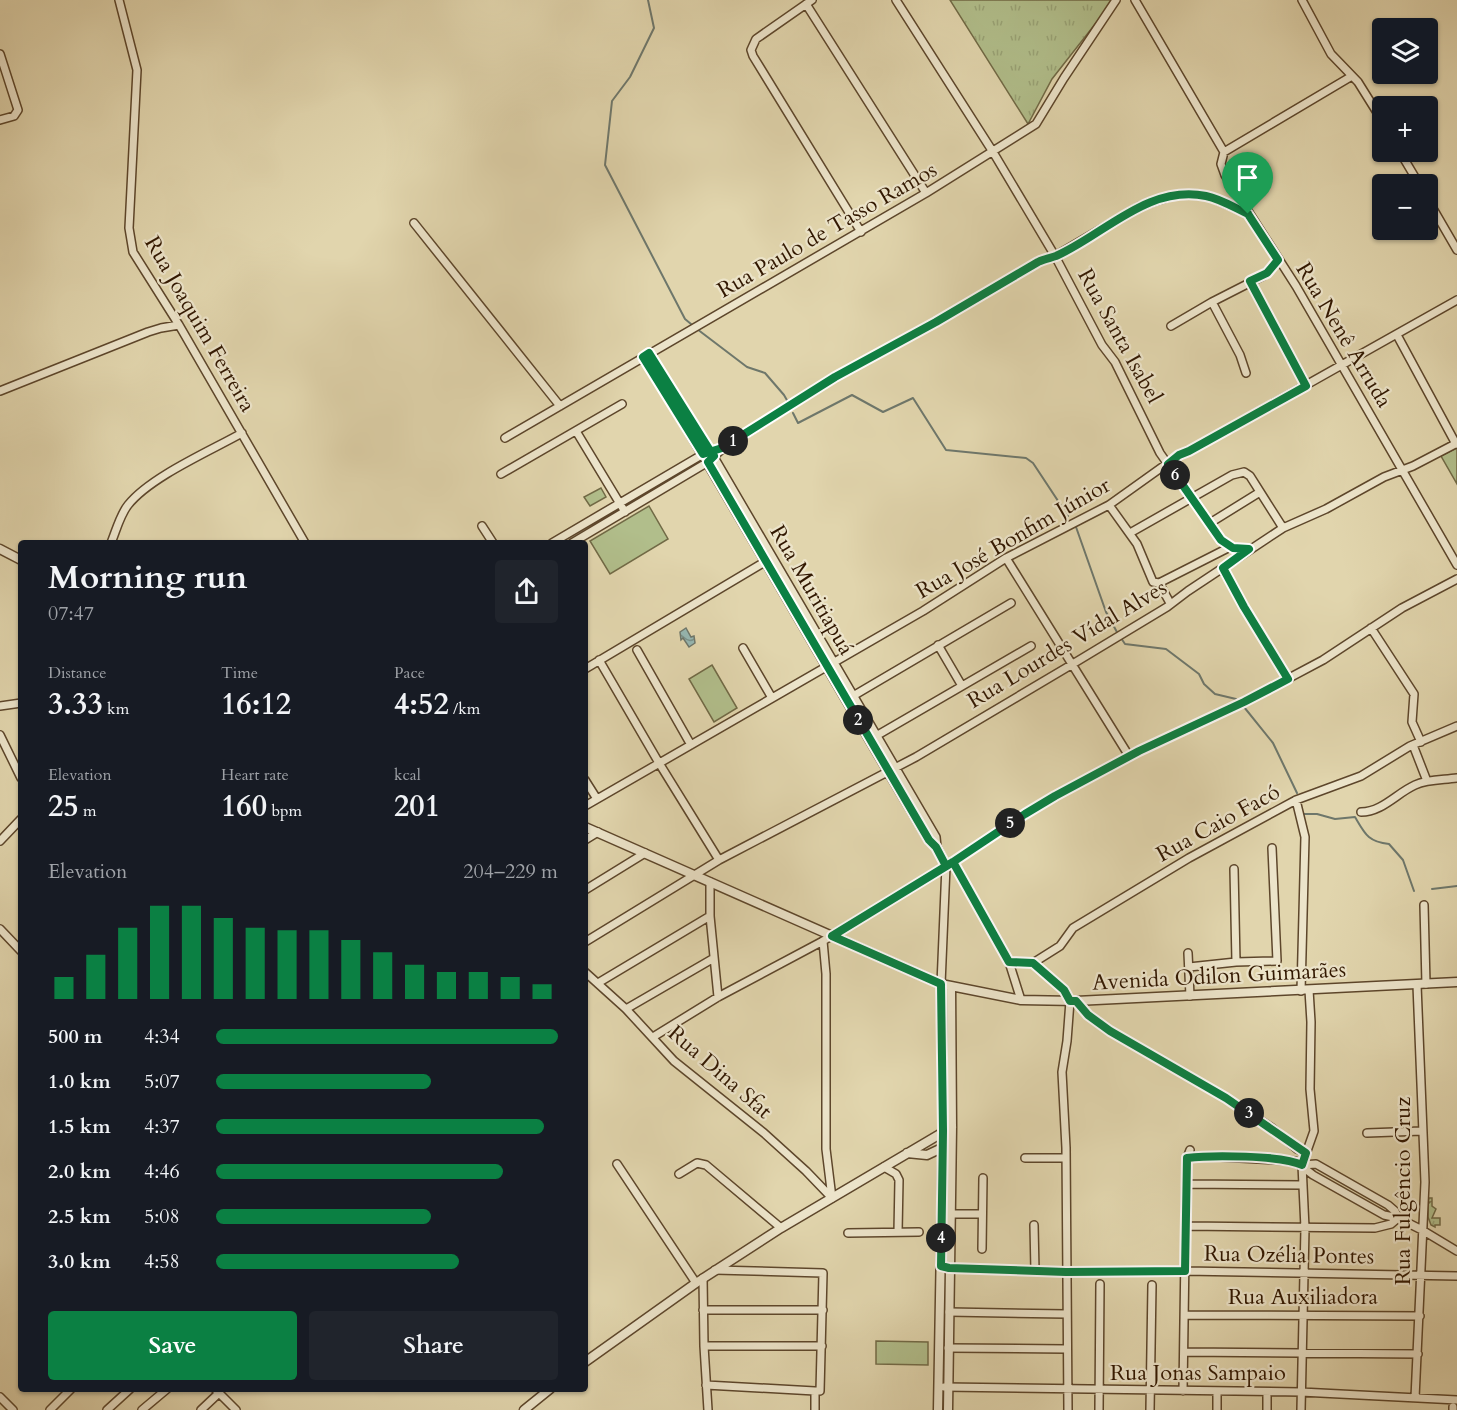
<!DOCTYPE html>
<meta charset="utf-8">
<style>
:root{--surface:#171b24;--page:#20242c;--text:#f1f3f6;--muted:#9ea1a6;--accent:#0b8043}
body{margin:0;font-family:Cardo,serif;background:var(--page);color:var(--text);height:100vh;display:flex;flex-direction:column;font-size:22px;white-space:nowrap}
*{box-sizing:border-box;margin:0}
p{font-size:20px;color:var(--muted)}
.icon{flex:none;width:33px;height:33px;fill:none;stroke:currentColor;stroke-width:2;stroke-linecap:round;stroke-linejoin:round}
.map{position:relative;flex:1;overflow:hidden}
.details{position:absolute;left:18px;top:540px;width:570px;height:852px;display:flex;flex-direction:column;background:var(--surface);border-radius:6px;box-shadow:0 2px 4px #0004}
.details>*{flex:none}
.tools{position:absolute;left:1372px;top:18px;display:grid;gap:12px}
.tools a{display:grid;place-items:center;width:66px;height:66px;border-radius:6px;background:var(--surface);box-shadow:0 2px 4px #0004;font-size:30px}
.pin{position:absolute;display:grid;place-items:center;width:51px;height:51px;color:#fff;margin:-62px -26px;border-radius:50% 50% 50% 0;rotate:-45deg;box-shadow:0 0 6px #0007}
.pin .icon{rotate:45deg}
.km{position:absolute;width:30px;height:30px;margin:-15px;border-radius:50%;background:#222;color:#fff;font-size:16px;line-height:30px;text-align:center}
.round{display:grid;place-items:center;flex:none;width:63px;height:63px;border-radius:6px;background:var(--page)}
.head{display:flex;align-items:center;justify-content:space-between;height:102px;padding:0 30px}
h1{font-size:33px;font-weight:700;line-height:45px}
.metrics{display:grid;grid-template-columns:repeat(3,1fr);gap:9px;height:102px;padding:6px 30px}
.metrics div{display:grid;align-content:center}
.metrics b{font-size:30px;font-weight:700}
.metrics small{font-size:16px;font-weight:400}
.metrics p{font-size:16px}
.chart{height:168px;padding:12px 30px}
.chart p{display:flex;justify-content:space-between}
.chart svg{width:100%;height:108px;margin-top:6px;stroke:var(--accent);stroke-width:6}
.action{display:flex;gap:12px;margin-top:auto;padding:12px 30px}
.action a{flex:1;height:69px;border-radius:6px;background:var(--accent);color:#fff;font-size:24px;font-weight:700;line-height:69px;text-align:center}
.action a+a{background:var(--page);color:var(--text)}
ul{padding:0 30px;list-style:none;font-size:20px}
li{display:grid;grid-template-columns:96px 72px 1fr;align-items:center;height:45px}
li i{height:15px;border-radius:8px;background:var(--accent)}
.map>svg:first-child{display:block}
.grass{fill:url(#grass-tufts);stroke:#716a46;stroke-width:1.5}
.pitch{fill:#b1be8b;stroke:#716a46;stroke-width:1.5}
.water{fill:url(#water-waves);stroke:#6e776b;stroke-width:1.5}
.lines{fill:none;stroke-linecap:round;stroke-linejoin:round}
.stream{stroke:#6e776b;stroke-width:2}
.minor-casing{stroke:#5d462b;stroke-width:10}
.tertiary-casing{stroke:#5d462b;stroke-width:11}
.minor{stroke:#ece4ca;stroke-width:7}
.tertiary{stroke:#ece4ca;stroke-width:8}
.route-casing{stroke:#fff;stroke-width:12}
.route{stroke:#0b8043;stroke-width:8}
.labels{text-anchor:middle;dominant-baseline:central;stroke-width:4.5;stroke-linejoin:round;paint-order:stroke}
.street-label{font-size:22px;fill:#311700;stroke:#ece4ca}
</style>
<div class="map">
<svg width="1457" height="1410" viewBox="0 0 1457 1410">
<defs>
<pattern id="grass-tufts" width="24" height="20" patternUnits="userSpaceOnUse" patternTransform="scale(1.5)"><rect width="24" height="20" fill="#b1be8b"/><path d="M3 7l-1-3M5 7V3M7 7l1-3M15 17l-1-3M17 17v-4M19 17l1-3" fill="none" stroke="#99a376"/></pattern>
<pattern id="water-waves" width="16" height="10" patternUnits="userSpaceOnUse" patternTransform="scale(1.5)"><rect width="16" height="10" fill="#96b7b2"/><path d="M0 5q4-4 8 0t8 0" fill="none" stroke="#7b948e"/></pattern>
</defs>
<rect width="100%" height="100%" fill="#e1d5ad"/>
<filter id="stains"><feTurbulence type="fractalNoise" baseFrequency=".00333" numOctaves="4"/><feColorMatrix values="0 0 0 0 .2 0 0 0 0 .09 0 0 0 0 .02 0 0 0 .5 -.17"/></filter>
<radialGradient id="worn" r=".72"><stop offset=".6" stop-color="#630" stop-opacity="0"/><stop offset="1" stop-color="#630" stop-opacity=".3"/></radialGradient>
<path class="grass" d="M950,0h164l-62,79 -24,45z
M1429,1198h3v8l4,3 -4,9h8v7h-5v2l-4,-2 -3,-8v-13l2,-2h-2z"/>
<path class="pitch" d="M1457,448v36l-16,-28z
M601,488l5,9 -16,9 -6,-9z
M649,506l19,33 -58,35 -20,-33z
M712,665l25,43 -23,14 -25,-43z
M876,1341l52,1v23l-52,-1z"/>
<path class="water" d="M686,628l5,9 3,-1 1,7 -6,4 -6,-9 -2,2 -1,-8z"/>
<g class="lines">
<path class="stream" d="M648,0l6,28 -24,49 -18,24 -7,64 80,154 6,5
M697,329l50,38 18,6 19,22 4,7
M793,413l5,10 54,-28 31,17 30,-14 33,52 80,8 7,5 35,53
M1076,527l30,85 12,22
M1121,638l4,6 41,5 33,25 5,10 11,10 21,5
M1244,707l29,36 24,50
M1304,814h13l18,5 20,-2c10,17 13,25 34,27l14,16 11,31
M1432,889l25,-3"/>
<g class="minor-casing">
<path id="minor" d="M119,0l18,70 -8,158 4,24 46,73 126,218
M812,0l-56,39 -5,11 2,6 108,176
M896,0l97,152 62,104 47,89 13,17 45,91 61,87 12,8 16,1
M1135,0l89,152 -3,12 4,11 71,111 161,279
M1302,0l29,54 27,28 25,40
M806,4l120,189
M0,54l18,56 -4,6 -14,4
M1224,152l128,-76
M1400,152l19,32
M1428,200l29,50
M414,223l146,183
M1250,281l56,105
M1212,302l28,53 6,18
M1171,326l41,-24 51,-26 15,-16
M1397,335l59,109
M649,353l62,99 225,385 1,10
M643,357c98,159 189,323 286,484l8,6 9,19 -5,118
M0,391l148,-59 13,-4 18,-3
M576,431l49,81
M505,438l421,-245 110,-69 28,-46 52,-78
M501,474l121,-70
M1109,505l28,39 16,38 6,1 11,20
M1210,523l50,-31
M482,526l11,17
M1130,533l102,-58 12,-3 6,4 33,52
M111,543c5,-12 9,-28 17,-38 22,-28 82,-54 114,-72
M552,543l153,-90
M572,543l136,-81 14,-13 113,-72 101,-55 102,-60 17,-6 85,-50 36,-11 15,-1 17,2 40,18
M1006,558l123,198
M1223,569l21,38 44,72
M1159,583l71,-36
M1371,628l43,66 -2,28 9,20
M938,645l24,41
M743,648l29,50
M637,650l54,95
M599,660l60,103 60,97
M585,669l183,-109
M853,696l158,-93
M0,706l21,-3
M0,735l21,43
M876,736l155,-90
M1413,745l14,36
M585,780l12,19
M1296,800l9,37 -4,154
M585,806l338,-195 83,-53 103,-53 70,-50 10,-4 268,-151
M1361,812c21,0 36,-19 54,-27 13,-6 28,-5 42,-7
M585,840l13,-8
M0,841l21,-22
M953,862l56,100 12,38
M1234,869l2,93
M710,882v34l8,81
M585,890l60,-37
M1424,905l2,79
M0,929l21,22
M823,941l3,33v175l6,49
M585,942l134,-82 197,-103 155,-92 96,-58 21,-16 95,-63 43,-19 58,-32 29,-11 44,-23
M1188,953l2,43
M1009,962l24,1 27,-17 13,-18 116,-70 107,-58 65,-24 49,-30 47,-20
M1033,963l31,27 6,11 -3,40 -5,31 4,76 2,262
M1189,967l47,-5 41,-1 -5,-113
M585,972l41,37 48,52 90,72 42,38 26,27
M598,983l112,-67
M1076,1001l12,14 22,16 116,67 46,30 25,21 9,4
M626,1009l88,-51
M653,1037l65,-40 105,-56 130,-79 72,-48 30,-18 84,-45 105,-49 79,-42 79,-52 55,-29
M1367,1133l55,-2
M1025,1158h40
M1187,1158l15,-2 93,5 18,14 71,40 14,3 24,12 35,21
M617,1164l79,119
M1302,1165l14,-1 72,41 7,6 3,7
M884,1167l12,7 3,6 -1,52
M679,1174l18,-11 9,2 75,63
M1186,1184l117,1
M950,1214h32
M1034,1225l1,46
M1186,1226l189,2 16,-4 7,-6
M848,1233l71,-1
M982,1249l1,-71
M947,1268l119,4 119,-1 272,5
M715,1270l108,3 -3,118h-5
M703,1278l1,68 4,64
M703,1310h120
M949,1312l117,2
M1185,1315l235,1
M704,1346h118
M948,1348l118,1
M1184,1352l234,2
M706,1385l109,6
M944,1387l357,5 156,8
M215,1389l21,21
M1183,1391l3,-207 1,-26 3,-8
M0,1397l13,13
M1415,1398l10,-216 -8,-197
M50,1410l21,-21
M107,1410l23,-21
M142,1410l25,-21
M201,1410l18,-17
M815,1410v-19
M1099,1410l1,-126
M1150,1410l2,-125
M1217,1410v-19
M1267,1410v-18
M1301,1410l4,-182 -3,-63 12,-34 -4,-42 1,-67 -2,-32
M1453,1410v-3"/>
</g>
<g class="tertiary-casing">
<path id="tertiary" d="M0,549l21,11
M585,827l356,157 80,16 55,1 381,-19
M907,1153l20,2 17,-8
M585,1362l111,-79 85,-55 171,-101
M524,1410l26,-21
M938,1410l5,-279 -2,-147
M948,1410l4,-283 -1,-141"/>
</g>
<use href="#minor" class="minor"/>
<use href="#tertiary" class="tertiary"/>
</g>
<g class="lines">
<g class="route-casing">
<path id="route" d="M1248,214c-13,-6 -27,-15 -42,-18 -58,-12 -102,39 -150,60 -6,2 -12,3 -18,6l-102,60 -101,55 -113,71 -19,6 -60,-97 6,-4 62,99 3,4 -6,6 221,378 7,7 10,19 7,-4 56,100 24,1 31,27 6,11h6l12,14 22,16 116,67 80,55 -4,12c-20,-10 -92,-10 -115,-7l-2,113 -119,1 -117,-4 -8,-2 2,-135 -2,-147 -109,-48 121,-74 72,-48 30,-18 84,-45 105,-49 44,-23 -44,-72 -21,-39 26,-19 -16,-1 -12,-8 -53,-76 11,-9 10,-4 117,-65 -56,-105 17,-8 11,-13 -30,-46"/>
</g>
<use href="#route" class="route"/>
</g>
<g class="labels">
<g class="street-label">
<text transform="translate(827 230) rotate(-30)">Rua Paulo de Tasso Ramos</text>
<text transform="translate(200 324) rotate(60)">Rua Joaquim Ferreira</text>
<text transform="translate(1344 335) rotate(59)">Rua Nenê Arruda</text>
<text transform="translate(1120 336) rotate(61)">Rua Santa Isabel</text>
<text transform="translate(1013 538) rotate(-30)">Rua José Bonfim Júnior</text>
<text transform="translate(812 590) rotate(60)">Rua Muritiapuá</text>
<text transform="translate(1067 644) rotate(-31)">Rua Lourdes Vídal Alves</text>
<text transform="translate(1218 823) rotate(-29)">Rua Caio Facó</text>
<text transform="translate(1219 976) rotate(-3)">Avenida Odilon Guimarães</text>
<text transform="translate(720 1072) rotate(41)">Rua Dina Sfat</text>
<text transform="translate(1403 1191) rotate(-90)">Rua Fulgêncio Cruz</text>
<text transform="translate(1289 1255) rotate(1)">Rua Ozélia Pontes</text>
<text x="1303" y="1297">Rua Auxiliadora</text>
<text x="1198" y="1373">Rua Jonas Sampaio</text>
</g>
</g>
<rect width="100%" height="100%" filter="url(#stains)"/>
<rect width="100%" height="100%" fill="url(#worn)"/>
</svg>
<div class="tools">
<a><svg class="icon" aria-label="layers" viewBox="0 0 24 24"><path d="M12 4l9 5-9 5-9-5zM3 14l9 5 9-5"/></svg></a>
<a>+</a>
<a>−</a>
</div>
<div class="pin" style="left:1248px;top:214px;background:#1e9e55"><svg class="icon" aria-label="arrive" viewBox="0 0 24 24"><path d="M6 21V4h12l-3 4 3 4H6"/></svg></div>
<b class="km" style="left:733px;top:441px">1</b>
<b class="km" style="left:858px;top:720px">2</b>
<b class="km" style="left:1249px;top:1113px">3</b>
<b class="km" style="left:941px;top:1238px">4</b>
<b class="km" style="left:1010px;top:823px">5</b>
<b class="km" style="left:1175px;top:475px">6</b>
<section class="details">
<div class="head"><div><h1>Morning run</h1><p>07:47</p></div><a class="round"><svg class="icon" aria-label="share" viewBox="0 0 24 24"><path d="M12 15V3M7 8l5-5 5 5M5 13v7h14v-7"/></svg></a></div>
<div class="metrics">
<div><p>Distance</p><b>3.33<small> km</small></b></div>
<div><p>Time</p><b>16:12</b></div>
<div><p>Pace</p><b>4:52<small> /km</small></b></div>
</div>
<div class="metrics">
<div><p>Elevation</p><b>25<small> m</small></b></div>
<div><p>Heart rate</p><b>160<small> bpm</small></b></div>
<div><p>kcal</p><b>201</b></div>
</div>
<div class="chart"><p><span>Elevation</span>204–229 m</p>
<svg viewBox="0 0 160 44" preserveAspectRatio="none"><path d="M5 44V35M15 44V26M25 44V15M35 44V6M45 44V6M55 44V11M65 44V15M75 44V16M85 44V16M95 44V20M105 44V25M115 44V30M125 44V33M135 44V33M145 44V35M155 44V38"/></svg>
</div>
<ul>
<li><b>500 m</b>4:34<i style="width:100%"></i></li>
<li><b>1.0 km</b>5:07<i style="width:63%"></i></li>
<li><b>1.5 km</b>4:37<i style="width:96%"></i></li>
<li><b>2.0 km</b>4:46<i style="width:84%"></i></li>
<li><b>2.5 km</b>5:08<i style="width:63%"></i></li>
<li><b>3.0 km</b>4:58<i style="width:71%"></i></li>
</ul>
<div class="action"><a>Save</a><a>Share</a></div>
</section>
</div>
